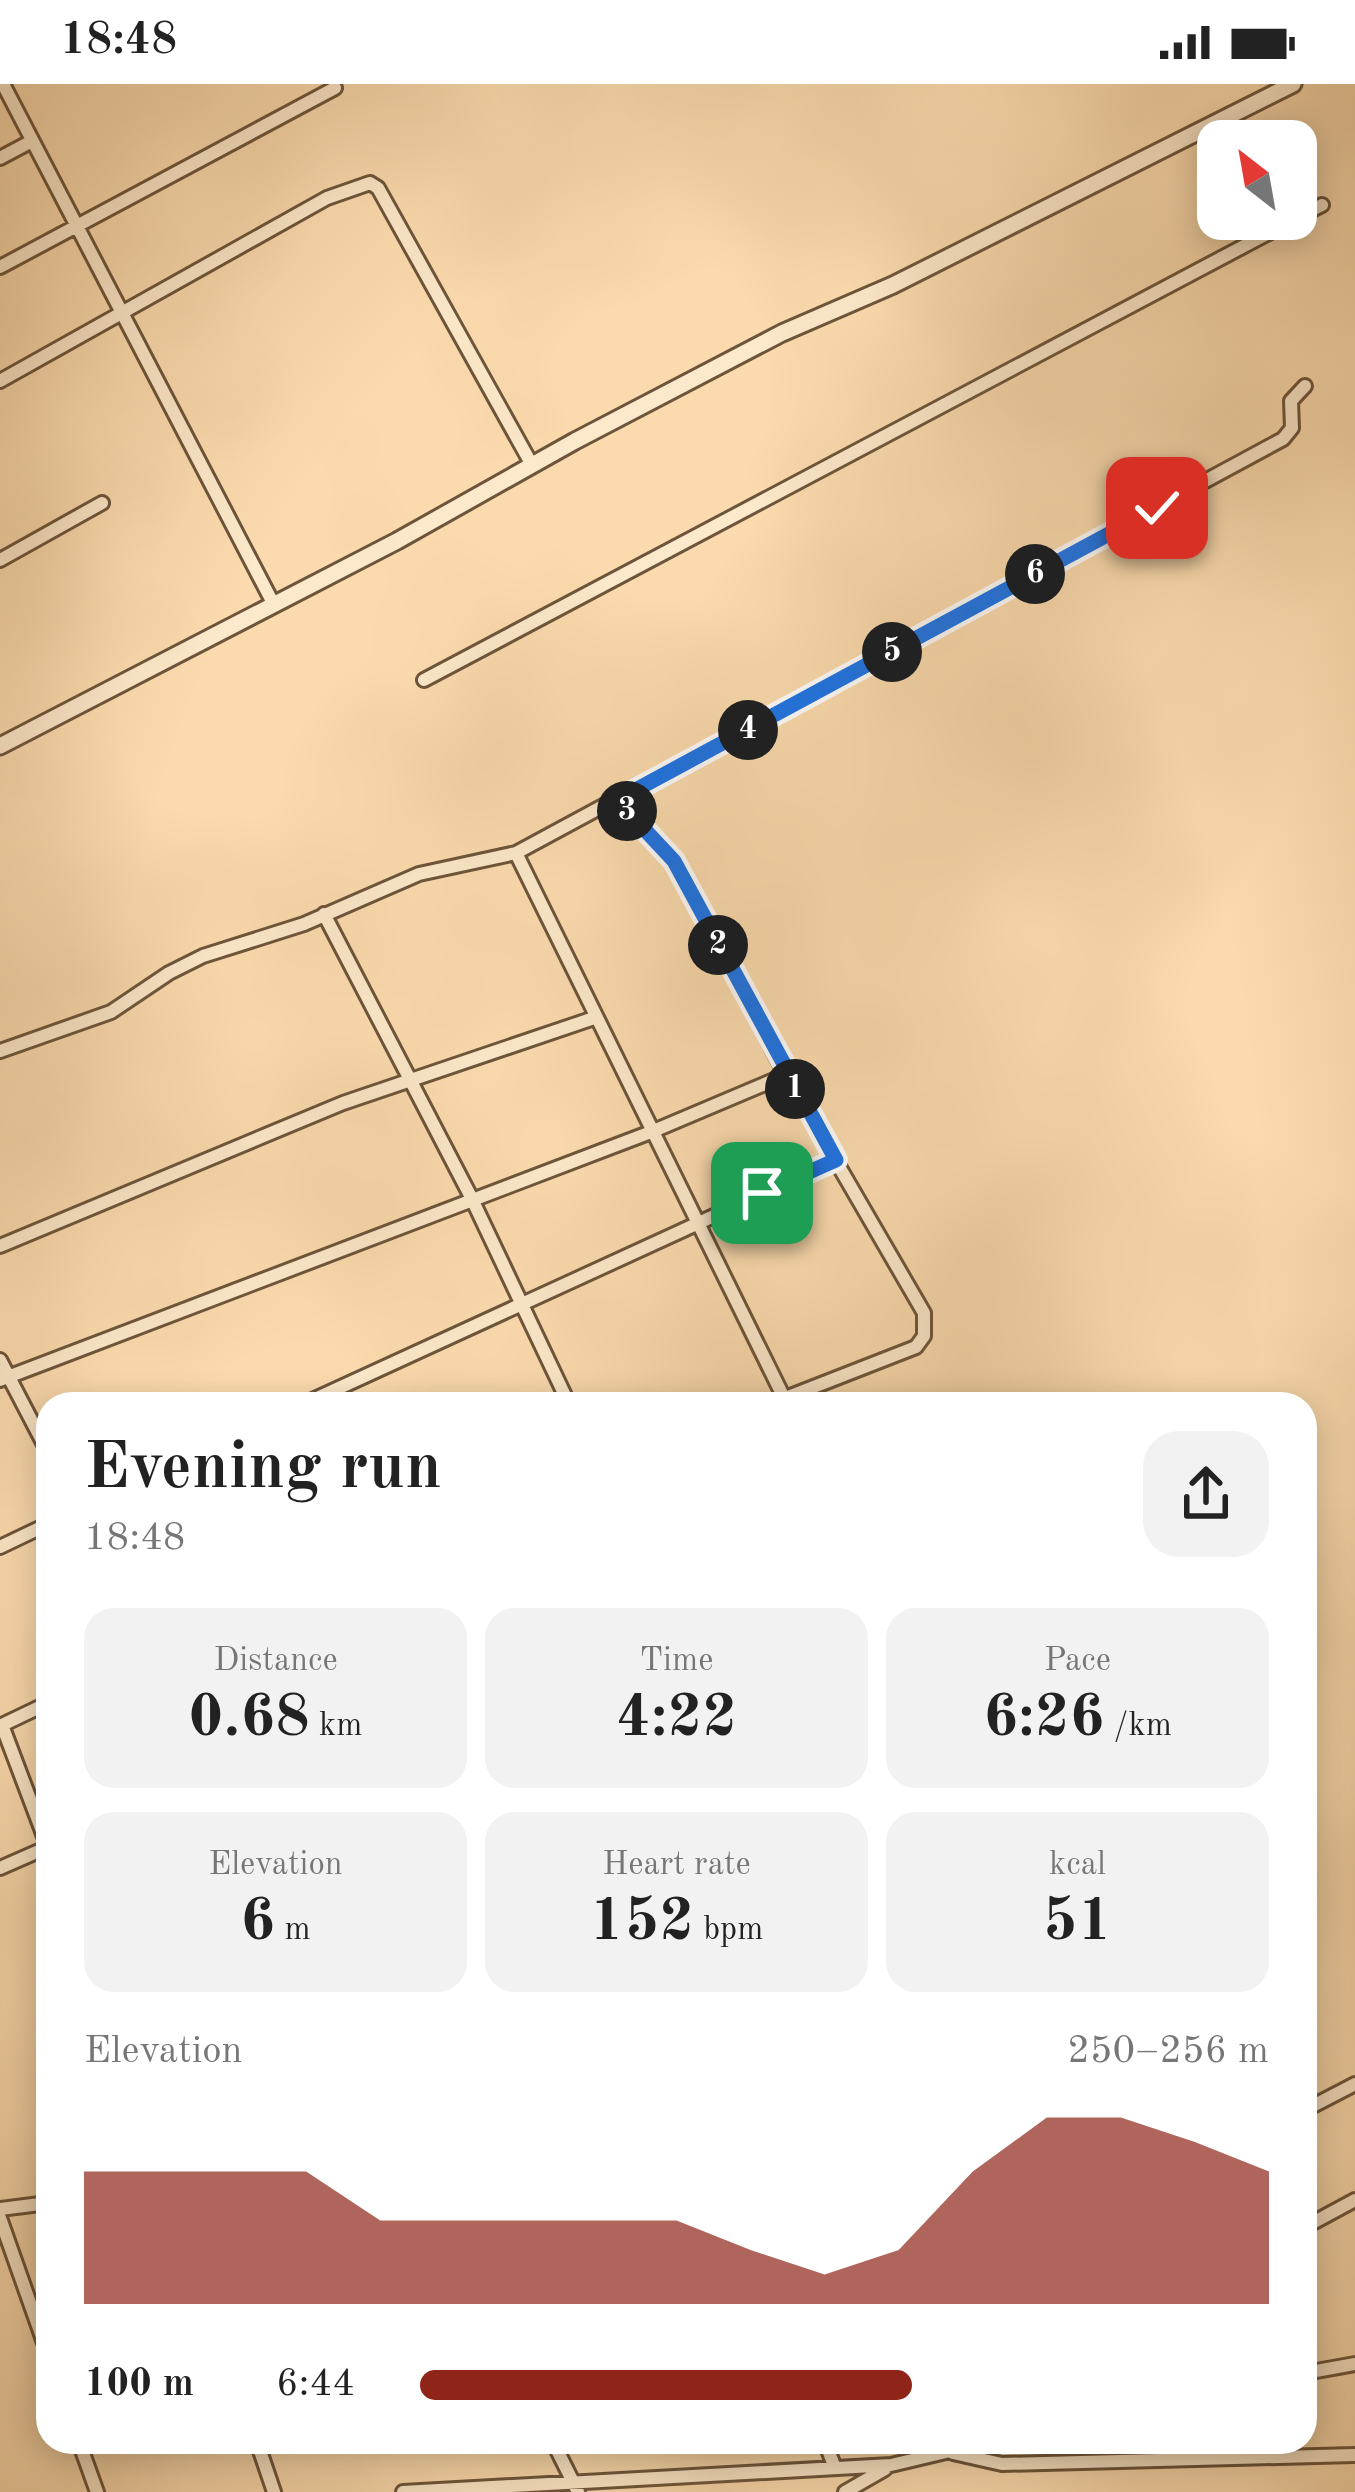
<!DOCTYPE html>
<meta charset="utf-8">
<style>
:root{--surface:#fff;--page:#f2f2f2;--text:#222;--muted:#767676;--accent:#8f2418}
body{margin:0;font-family:"Old Standard TT",serif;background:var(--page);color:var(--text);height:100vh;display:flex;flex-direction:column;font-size:45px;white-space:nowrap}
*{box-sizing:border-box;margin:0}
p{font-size:39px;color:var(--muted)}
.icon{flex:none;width:66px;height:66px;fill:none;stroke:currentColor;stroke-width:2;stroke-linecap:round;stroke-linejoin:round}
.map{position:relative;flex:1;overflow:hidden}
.sheet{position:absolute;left:36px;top:1308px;width:1281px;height:1062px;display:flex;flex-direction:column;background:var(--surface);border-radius:36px;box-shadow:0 6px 30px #0003}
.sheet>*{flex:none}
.needle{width:78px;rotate:329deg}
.fabs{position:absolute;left:1197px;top:36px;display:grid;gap:24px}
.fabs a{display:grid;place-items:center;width:120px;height:120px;border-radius:24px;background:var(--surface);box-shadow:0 6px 30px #0003;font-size:60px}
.pin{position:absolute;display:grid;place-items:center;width:102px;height:102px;color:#fff;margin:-51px;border-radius:24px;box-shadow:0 6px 18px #0006}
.km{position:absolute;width:60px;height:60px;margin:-30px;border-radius:50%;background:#222;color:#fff;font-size:33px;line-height:60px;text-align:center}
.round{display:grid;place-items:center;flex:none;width:126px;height:126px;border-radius:36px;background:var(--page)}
.head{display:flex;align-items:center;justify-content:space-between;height:204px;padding:0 48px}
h1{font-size:66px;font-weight:800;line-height:90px}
.stats{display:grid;grid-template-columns:repeat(3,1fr);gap:18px;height:204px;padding:12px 48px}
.stats div{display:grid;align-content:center;border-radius:30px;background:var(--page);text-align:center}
.stats b{font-size:60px;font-weight:800}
.stats small{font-size:33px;font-weight:400}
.stats p{font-size:33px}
.chart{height:336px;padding:24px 48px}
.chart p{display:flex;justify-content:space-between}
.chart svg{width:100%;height:216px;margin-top:12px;fill:var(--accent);opacity:.7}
ul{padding:0 48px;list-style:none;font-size:39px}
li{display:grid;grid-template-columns:192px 144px 1fr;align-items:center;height:90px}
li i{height:30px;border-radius:15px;background:var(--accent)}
.status{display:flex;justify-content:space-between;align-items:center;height:84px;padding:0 60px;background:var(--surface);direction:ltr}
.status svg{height:33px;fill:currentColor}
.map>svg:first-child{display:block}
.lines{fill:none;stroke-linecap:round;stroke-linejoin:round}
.minor-casing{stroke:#6d553b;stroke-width:18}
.tertiary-casing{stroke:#6d553b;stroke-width:21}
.minor{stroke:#fce8ca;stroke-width:12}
.tertiary{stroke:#fce8ca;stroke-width:15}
.route-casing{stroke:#fff;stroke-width:24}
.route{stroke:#1a73e8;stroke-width:15}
</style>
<div class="status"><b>18:48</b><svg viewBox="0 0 49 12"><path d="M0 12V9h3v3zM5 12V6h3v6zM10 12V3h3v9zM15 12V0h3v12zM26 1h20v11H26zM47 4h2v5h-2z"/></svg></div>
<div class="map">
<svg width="1355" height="2408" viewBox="0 0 1355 2408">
<rect width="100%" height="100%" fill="#fbdbae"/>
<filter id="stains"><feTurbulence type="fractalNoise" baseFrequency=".00167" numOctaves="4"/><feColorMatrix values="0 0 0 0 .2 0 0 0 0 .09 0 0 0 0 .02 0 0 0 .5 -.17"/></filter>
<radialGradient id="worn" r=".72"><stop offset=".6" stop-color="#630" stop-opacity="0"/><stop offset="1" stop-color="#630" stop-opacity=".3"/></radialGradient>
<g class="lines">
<g class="minor-casing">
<path id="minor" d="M3,0l271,521
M0,74l32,-17
M1296,134l26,-13
M0,183l335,-179
M0,297l327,-183 43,-15 8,5 154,277
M0,476l102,-57
M424,596l871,-461
M617,716l57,61 112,214 138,238v23l-8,11 -146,57
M516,769l767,-414 9,-11 -1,-27 14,-15
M324,830l147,283 98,207
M0,967l111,-39 58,-39 34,-17 101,-32 115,-50 97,-21 271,551
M0,1162l343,-143 251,-85
M0,1276l48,92
M0,1296l651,-248 135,-57
M304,1320l532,-244
M0,1463l48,-23
M2,1641l46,122
M0,1642l48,-23
M0,1784l48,-21
M1305,2026l50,-26
M0,2125l48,-6
M0,2134l48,136
M1305,2143l50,-27
M1305,2289l50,-9
M79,2358l18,50
M257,2358l17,50
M553,2358l25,50
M825,2358l10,26
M953,2369l49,11 353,-9
M403,2408l488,-27 97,-23
M845,2408l40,-23"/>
</g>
<g class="tertiary-casing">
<path id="tertiary" d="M0,662l397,-205 178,-100 207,-108 111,-48 400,-201"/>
</g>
<use href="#minor" class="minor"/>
<use href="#tertiary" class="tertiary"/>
</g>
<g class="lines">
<g class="route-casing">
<path id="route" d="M762,1109l74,-33 -162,-299 -57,-61 540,-292"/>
</g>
<use href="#route" class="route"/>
</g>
<rect width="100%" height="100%" filter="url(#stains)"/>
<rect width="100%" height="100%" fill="url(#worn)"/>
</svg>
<div class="fabs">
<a><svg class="needle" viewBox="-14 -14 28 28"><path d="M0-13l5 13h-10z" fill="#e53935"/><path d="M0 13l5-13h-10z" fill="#767676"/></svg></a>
</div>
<div class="pin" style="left:762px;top:1109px;background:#1e9e55"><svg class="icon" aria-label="arrive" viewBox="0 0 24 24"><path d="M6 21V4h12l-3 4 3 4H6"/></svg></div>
<div class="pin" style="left:1157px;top:424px;background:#d93025"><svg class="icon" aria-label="check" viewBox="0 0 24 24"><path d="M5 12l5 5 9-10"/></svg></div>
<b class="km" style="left:795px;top:1005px">1</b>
<b class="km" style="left:718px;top:861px">2</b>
<b class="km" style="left:627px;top:727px">3</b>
<b class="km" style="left:748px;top:646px">4</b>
<b class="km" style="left:892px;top:568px">5</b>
<b class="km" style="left:1035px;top:490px">6</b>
<section class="sheet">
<div class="head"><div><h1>Evening run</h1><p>18:48</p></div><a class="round"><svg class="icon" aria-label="share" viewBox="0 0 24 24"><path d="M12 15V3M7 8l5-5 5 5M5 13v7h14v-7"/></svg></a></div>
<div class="stats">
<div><p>Distance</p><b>0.68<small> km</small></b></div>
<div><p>Time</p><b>4:22</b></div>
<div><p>Pace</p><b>6:26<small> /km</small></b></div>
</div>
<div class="stats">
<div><p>Elevation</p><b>6<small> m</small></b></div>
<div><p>Heart rate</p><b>152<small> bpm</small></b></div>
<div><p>kcal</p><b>51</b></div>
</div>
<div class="chart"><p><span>Elevation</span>250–256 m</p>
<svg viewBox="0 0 160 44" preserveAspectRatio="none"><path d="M0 44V17L10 17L20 17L30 17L40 27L50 27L60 27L70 27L80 27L90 33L100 38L110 33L120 17L130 6L140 6L150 11L160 17V44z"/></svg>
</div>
<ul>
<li><b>100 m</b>6:44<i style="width:58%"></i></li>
</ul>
</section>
</div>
